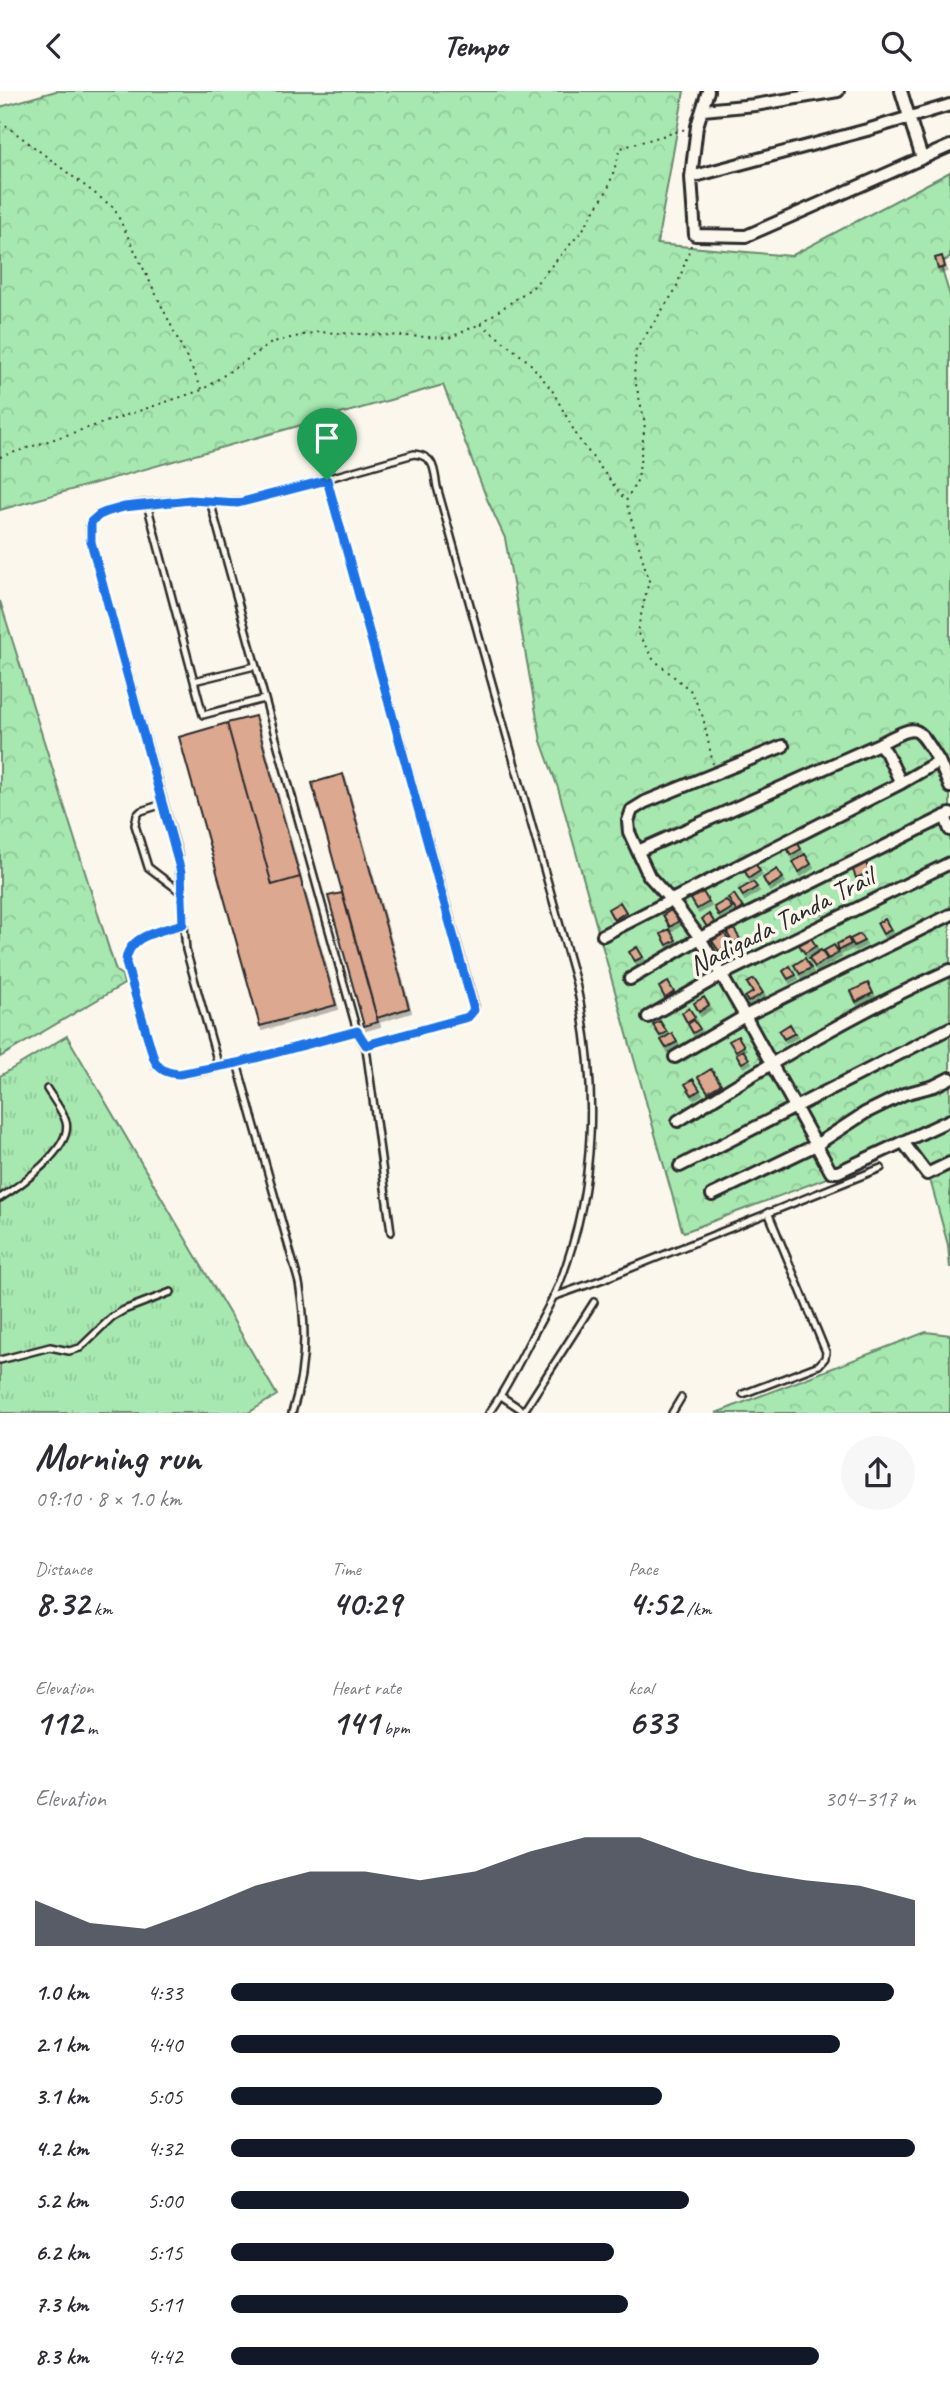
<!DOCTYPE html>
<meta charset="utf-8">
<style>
:root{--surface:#fff;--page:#f7f7f7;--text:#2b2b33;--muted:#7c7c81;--accent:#111827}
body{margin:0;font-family:Caveat,sans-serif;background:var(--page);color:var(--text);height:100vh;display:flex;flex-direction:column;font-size:26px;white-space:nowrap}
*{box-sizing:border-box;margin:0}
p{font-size:23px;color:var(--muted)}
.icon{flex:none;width:38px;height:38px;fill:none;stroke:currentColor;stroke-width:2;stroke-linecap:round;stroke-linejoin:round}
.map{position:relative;height:1322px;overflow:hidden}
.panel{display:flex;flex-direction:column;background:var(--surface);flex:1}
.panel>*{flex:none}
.pin{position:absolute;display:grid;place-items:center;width:60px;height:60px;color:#fff;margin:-72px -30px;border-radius:50% 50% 50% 0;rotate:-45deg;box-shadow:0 0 7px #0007}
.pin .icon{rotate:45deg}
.round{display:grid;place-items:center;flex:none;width:74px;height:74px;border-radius:37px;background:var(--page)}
.overview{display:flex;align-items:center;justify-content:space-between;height:119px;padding:0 35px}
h1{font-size:38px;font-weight:600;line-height:52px}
.figures{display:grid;grid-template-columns:repeat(3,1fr);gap:10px;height:119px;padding:7px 35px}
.figures div{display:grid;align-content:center}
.figures b{font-size:35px;font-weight:600}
.figures small{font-size:19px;font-weight:400}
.figures p{font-size:19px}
.chart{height:196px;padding:14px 35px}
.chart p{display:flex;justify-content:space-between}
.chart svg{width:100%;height:126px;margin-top:7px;fill:var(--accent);opacity:.7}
ul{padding:0 35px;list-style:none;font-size:23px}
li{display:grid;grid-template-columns:112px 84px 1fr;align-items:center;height:52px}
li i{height:18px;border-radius:9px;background:var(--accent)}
header{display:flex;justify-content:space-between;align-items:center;height:91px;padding:0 35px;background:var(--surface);font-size:32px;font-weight:600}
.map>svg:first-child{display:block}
.grass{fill:url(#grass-tufts);stroke:#698a6e;stroke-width:2}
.forest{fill:url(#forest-crowns);stroke:#698a6e;stroke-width:2}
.building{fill:#dca890;stroke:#2b2b2b;stroke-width:2;filter:url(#shadow)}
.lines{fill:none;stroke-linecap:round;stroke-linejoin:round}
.service-casing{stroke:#2b2b2b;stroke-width:10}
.minor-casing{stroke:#2b2b2b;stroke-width:16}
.path{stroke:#2b2b2b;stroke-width:2;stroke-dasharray:2 5;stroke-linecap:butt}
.service{stroke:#fbf7ec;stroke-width:5}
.minor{stroke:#fbf7ec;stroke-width:10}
.route-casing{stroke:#fff;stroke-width:14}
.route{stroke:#1a73e8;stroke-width:9}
.labels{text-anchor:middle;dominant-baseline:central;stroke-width:7;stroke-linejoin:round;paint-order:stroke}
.street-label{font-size:28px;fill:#2b2b2b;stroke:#fbf7ec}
</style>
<header><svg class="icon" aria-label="back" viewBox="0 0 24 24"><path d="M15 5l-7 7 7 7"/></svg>Tempo<svg class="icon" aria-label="search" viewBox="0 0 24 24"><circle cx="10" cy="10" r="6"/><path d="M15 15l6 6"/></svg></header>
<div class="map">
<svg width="950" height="1322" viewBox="0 0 950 1322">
<defs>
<pattern id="grass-tufts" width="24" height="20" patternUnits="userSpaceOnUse" patternTransform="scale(1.75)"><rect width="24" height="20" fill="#a7e8b0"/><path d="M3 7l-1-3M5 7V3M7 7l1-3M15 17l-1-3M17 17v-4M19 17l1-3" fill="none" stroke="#90c798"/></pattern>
<pattern id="forest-crowns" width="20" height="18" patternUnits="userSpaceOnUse" patternTransform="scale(1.75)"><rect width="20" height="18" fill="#a7e8b0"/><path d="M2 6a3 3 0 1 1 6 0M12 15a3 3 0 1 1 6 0" fill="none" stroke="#90c798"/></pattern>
<filter id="shadow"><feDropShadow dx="2" dy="4" stdDeviation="0" flood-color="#0004"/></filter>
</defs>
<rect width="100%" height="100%" fill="#fbf7ec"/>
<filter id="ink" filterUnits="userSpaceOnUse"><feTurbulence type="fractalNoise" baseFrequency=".0143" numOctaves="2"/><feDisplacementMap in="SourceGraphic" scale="14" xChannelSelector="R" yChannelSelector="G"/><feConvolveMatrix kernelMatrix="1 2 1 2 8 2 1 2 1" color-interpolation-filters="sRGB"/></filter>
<g filter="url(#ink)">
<path class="grass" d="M67,945l210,359 -29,18h-248v-337z"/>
<path class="forest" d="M56,0h628l-27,153 134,12 159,-84v86l-10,5 10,33v972l-2,-23 -17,-62 -28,-34 -219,83 -2,-2 -124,-442 -17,-47 -36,-203 -18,-39 -44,-114 -443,125v-403z
M0,510l116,370 6,4 2,9 -124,73z
M926,1241l24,3v78h-234z"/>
<path class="building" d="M942,165l3,11 -7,2 -3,-11z
M255,625l45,161 -28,8 -45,-162z
M227,632l45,162 28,-8 36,128 -76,21 -81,-289z
M343,683l66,234 -32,10 -65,-235z
M796,749l5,9 -10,6 -5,-8z
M805,763l6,10 -12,8 -6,-10z
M865,770l5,11 -14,6 -4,-11z
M755,772l5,8 -11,7 -5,-8z
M777,778l6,9 -15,9 -5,-9z
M753,791l4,5 -14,9 -4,-6z
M703,801l6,10 -12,7 -6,-10z
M342,802l36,129 -14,4 -36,-130z
M734,803l9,14 -6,4 -9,-14z
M823,807l4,7 -8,6 -5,-8z
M726,809l6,8 -13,8 -5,-9z
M620,811l6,10 -12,8 -6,-11z
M673,818l7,11 -10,7 -7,-12z
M709,823l7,11 -7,5 -7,-11z
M885,828l6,11 -8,4 -6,-11z
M669,838l7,11 -9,5 -6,-11z
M734,838l6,10 -7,4 -6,-10z
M724,842l7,11 -12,7 -7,-10z
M860,843l4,7 -10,5 -4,-7z
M811,847l5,8 -11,7 -6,-8z
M848,847l3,6 -12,6 -2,-6z
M735,854l9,13 -15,9 -8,-14z
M834,854l5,8 -11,6 -5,-8z
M637,856l6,10 -8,4 -6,-9z
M821,859l6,9 -12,8 -6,-9z
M805,867l6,10 -11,6 -6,-9z
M790,875l6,9 -8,4 -5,-8z
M754,888l9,14 -15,9 -3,-5 8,-5 -6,-9z
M668,891l6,10 -9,6 -6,-11z
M868,892l5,10 -17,9 -5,-11z
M704,906l5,8 -10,7 -5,-9z
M689,917l6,9 -8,5 -5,-9z
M694,929l6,9 -7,4 -5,-9z
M660,930l7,11 -7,4 -7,-11z
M790,933l5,9 -11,6 -5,-8z
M672,942l5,9 -11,6 -5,-8z
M738,945l6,10 -8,5 -7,-10z
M743,959l6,9 -7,4 -6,-9z
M711,978l10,15 -13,8 -10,-15z
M693,988l7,11 -8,5 -7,-11z"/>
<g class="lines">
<g class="service-casing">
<path id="service" d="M327,389l148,527 -2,5 -5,5 -102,28
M210,410l147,530 9,17 25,184
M147,413l47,177 61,-15
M194,590l9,34 61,-16
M163,713l-22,7 -4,4 -2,10 13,42 34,26
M183,833c-22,7 -57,11 -57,39l30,102c18,16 43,6 63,2
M237,972l120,-32
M0,1107c19,-12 73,-50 66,-76 -3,-11 -13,-23 -19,-33
M553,1206l53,-19 275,-110
M0,1269l50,-13 19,4 11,-3 32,-31 12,-7 47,-18
M743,1303l76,-29 6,-7 1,-6 -58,-140
M501,1305l24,16
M524,1320l70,-109
M292,1322c14,-43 15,-86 7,-130l-62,-220 -18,4 -33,-117 -8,-96 -87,-312c-1,-7 -3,-15 2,-22 11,-16 75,-19 95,-20 20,-1 40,4 60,1l166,-47c21,2 20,16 23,33l139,496c22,98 21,204 -16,299 -8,20 -19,38 -29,57 -13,26 -26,51 -42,74
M672,1322l9,-15"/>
</g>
<g class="minor-casing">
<path id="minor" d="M708,0l-11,35 -6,51 4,58 51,1 204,-90
M901,0l21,67
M703,19l52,-5 83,-14
M691,86l176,-47 83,-25
M879,653c40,-20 36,-21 60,17
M783,655l-138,56 -13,8 -4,11 1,11 20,44 28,31 23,31 45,78 86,156h7l112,-52
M945,725l5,14
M638,760l241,-107 7,8 15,31
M603,844l298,-152 38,-22 11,26
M630,888l70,-41 250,-124
M648,926l73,-42 229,-112
M675,966l70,-41 205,-101
M678,1030c88,-55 177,-109 272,-151
M903,1051l24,32 23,-11
M680,1075l270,-138
M712,1104l104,-50 49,-32 39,-19 30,-8 16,-8"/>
</g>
<path class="path" d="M0,30l114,87 88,181
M691,154l-15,44 -40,61 -2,26 11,47 -7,56 -12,22 23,80 -12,51 16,27 38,32 12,26 10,47
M481,233l48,38 23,28 26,48 47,62
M0,366l202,-67 71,-48 44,-10 132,6 31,-14 53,-37 49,-56 26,-42 13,-41 65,-19"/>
<use href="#service" class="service"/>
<use href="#minor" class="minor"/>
</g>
</g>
<g class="lines" filter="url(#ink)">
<g class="route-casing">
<path id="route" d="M327,389l147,530 -6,7 -102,28 -9,-14 -120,32 -58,11c-12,-1 -20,-4 -25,-15l-28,-96c0,-28 35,-32 57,-39l-2,-52 -90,-330v-20l8,-7 7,-3 18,-5 66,-7 48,3z"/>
</g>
<use href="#route" class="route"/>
</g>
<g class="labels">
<g class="street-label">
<text transform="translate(781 830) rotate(-27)">Nadigada Tanda Trail</text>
</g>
</g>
</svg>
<div class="pin" style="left:327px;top:389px;background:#1e9e55"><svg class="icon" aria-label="arrive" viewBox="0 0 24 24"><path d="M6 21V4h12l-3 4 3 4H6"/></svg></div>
</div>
<section class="panel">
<div class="overview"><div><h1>Morning run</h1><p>09:10 · 8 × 1.0 km</p></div><a class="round"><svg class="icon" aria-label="share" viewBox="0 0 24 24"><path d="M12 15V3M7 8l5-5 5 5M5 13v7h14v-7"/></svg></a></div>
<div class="figures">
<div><p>Distance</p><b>8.32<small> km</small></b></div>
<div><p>Time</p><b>40:29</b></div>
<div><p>Pace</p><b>4:52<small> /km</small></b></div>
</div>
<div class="figures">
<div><p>Elevation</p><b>112<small> m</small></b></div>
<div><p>Heart rate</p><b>141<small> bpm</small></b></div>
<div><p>kcal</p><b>633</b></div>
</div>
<div class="chart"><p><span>Elevation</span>304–317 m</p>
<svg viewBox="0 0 160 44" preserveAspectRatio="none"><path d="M0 44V28L10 36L20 38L30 31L40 23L50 18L60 18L70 21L80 18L90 11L100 6L110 6L120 13L130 18L140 21L150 23L160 28V44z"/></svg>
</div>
<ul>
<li><b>1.0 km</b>4:33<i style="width:97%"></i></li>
<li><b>2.1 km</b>4:40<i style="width:89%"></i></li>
<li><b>3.1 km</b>5:05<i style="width:63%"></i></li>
<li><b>4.2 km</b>4:32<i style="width:100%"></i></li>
<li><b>5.2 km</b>5:00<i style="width:67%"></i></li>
<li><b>6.2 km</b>5:15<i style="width:56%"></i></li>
<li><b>7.3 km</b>5:11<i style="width:58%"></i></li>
<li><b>8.3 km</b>4:42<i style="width:86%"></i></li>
</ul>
</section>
